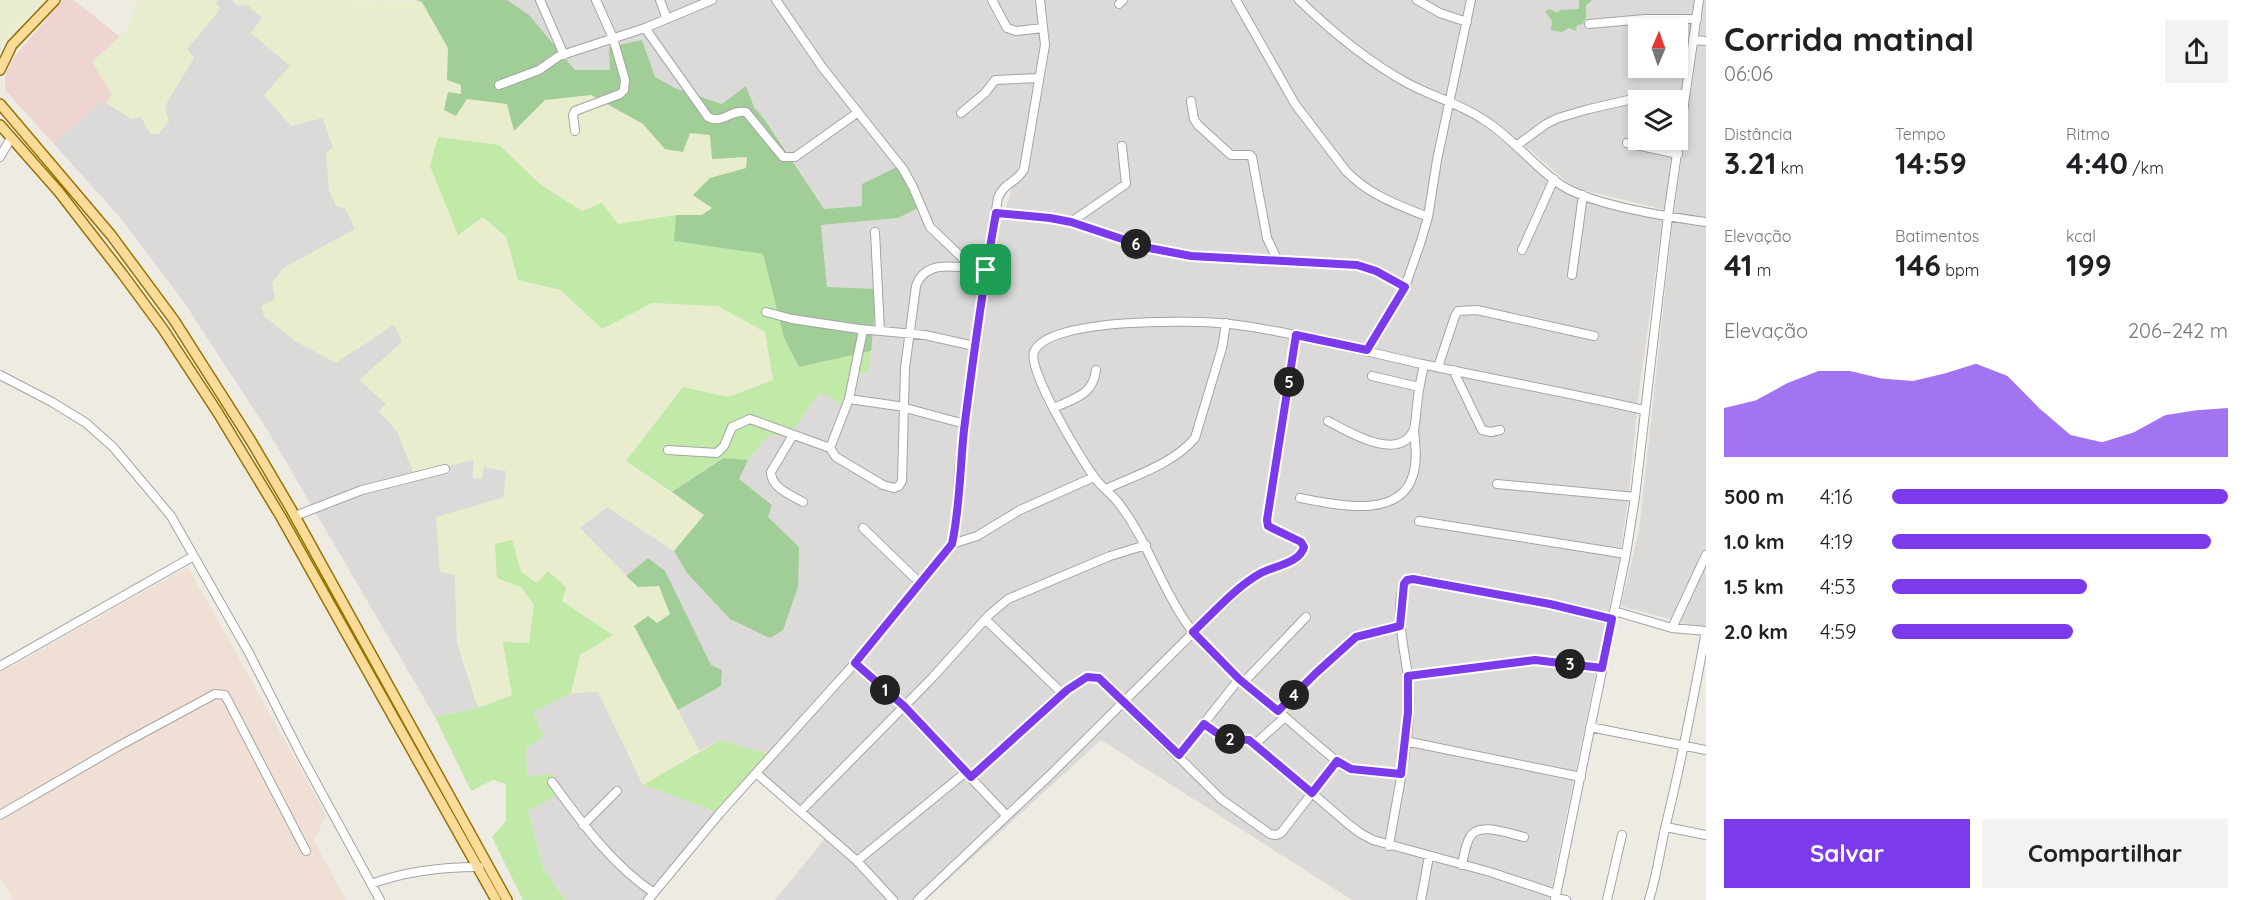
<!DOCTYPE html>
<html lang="pt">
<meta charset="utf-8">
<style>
:root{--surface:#fff;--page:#f2f2f2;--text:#202124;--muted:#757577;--accent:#7c3aed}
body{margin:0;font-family:Quicksand,sans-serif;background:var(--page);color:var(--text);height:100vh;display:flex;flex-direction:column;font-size:22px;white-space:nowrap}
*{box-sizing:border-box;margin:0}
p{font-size:20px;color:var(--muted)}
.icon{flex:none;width:33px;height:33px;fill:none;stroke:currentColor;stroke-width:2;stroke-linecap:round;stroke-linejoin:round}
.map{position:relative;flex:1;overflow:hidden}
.sheet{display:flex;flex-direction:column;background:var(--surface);width:540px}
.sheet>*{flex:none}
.needle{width:39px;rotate:2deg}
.fabs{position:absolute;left:1628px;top:18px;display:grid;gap:12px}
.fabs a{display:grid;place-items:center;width:60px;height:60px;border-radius:0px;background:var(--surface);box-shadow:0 3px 9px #0003;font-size:30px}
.pin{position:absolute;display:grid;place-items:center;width:51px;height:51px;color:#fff;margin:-26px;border-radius:12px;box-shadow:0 3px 9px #0006}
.km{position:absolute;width:30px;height:30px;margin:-15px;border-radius:50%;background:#222;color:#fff;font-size:16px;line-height:30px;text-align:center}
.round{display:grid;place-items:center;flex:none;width:63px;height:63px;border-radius:0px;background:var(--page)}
.summary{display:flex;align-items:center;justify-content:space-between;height:102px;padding:0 18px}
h1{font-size:33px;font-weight:800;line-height:45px}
.metrics{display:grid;grid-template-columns:repeat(3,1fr);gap:9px;height:102px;padding:6px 18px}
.metrics div{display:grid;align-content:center}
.metrics b{font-size:30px;font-weight:800}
.metrics small{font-size:16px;font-weight:400}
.metrics p{font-size:16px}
.chart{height:168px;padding:12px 18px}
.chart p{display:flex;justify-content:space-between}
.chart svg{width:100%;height:108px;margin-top:6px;fill:var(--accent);opacity:.7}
.button{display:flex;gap:12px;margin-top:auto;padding:12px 18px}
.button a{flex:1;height:69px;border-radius:0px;background:var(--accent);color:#fff;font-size:24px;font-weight:800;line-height:69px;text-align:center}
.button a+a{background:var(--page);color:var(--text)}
ul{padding:0 18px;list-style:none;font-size:20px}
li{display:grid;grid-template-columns:96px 72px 1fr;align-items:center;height:45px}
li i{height:15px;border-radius:8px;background:var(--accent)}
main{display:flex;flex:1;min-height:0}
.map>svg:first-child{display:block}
.residential{fill:#dbdad9;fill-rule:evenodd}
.commercial{fill:#efd5d1}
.military{fill:#f0dfd5}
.farmland{fill:#e7edcd}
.grass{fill:#c1e9a8}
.forest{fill:#a1cd97}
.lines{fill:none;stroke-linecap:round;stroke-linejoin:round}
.minor-casing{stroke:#a4a4a4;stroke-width:10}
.major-casing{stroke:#957301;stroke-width:12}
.minor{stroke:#fff;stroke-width:8}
.major{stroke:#fbdb9a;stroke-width:9}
.route-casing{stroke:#fff;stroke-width:12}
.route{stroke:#7c3aed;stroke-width:8}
</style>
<main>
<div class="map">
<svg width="1706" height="900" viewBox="0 0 1706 900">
<rect width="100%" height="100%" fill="#eeebe2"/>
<path class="residential" d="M219,0h13l6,6 8,-2 16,13 -11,16 40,33 32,52 10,29 13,62 9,20 -73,40 76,80 36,-25 9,17 -17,63 -7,7 18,20 17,43 59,-14v18l11,-11 22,4 -2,26 -49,77 2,69 21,65 -43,9 -164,-281 -87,-134 -65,-86 -66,-73 48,-40h5l26,16 33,-13 11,-22 11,-35 33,-40 -4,-7z
M507,0h959l-19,106 21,8 106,81 89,21 -25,184 -9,92 -10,68 -70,340h-197l-251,-160 -175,160h-151l52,-64 -70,-61 15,-20 -52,-15 -21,11 -21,-41 43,-24 1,-16 -11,-4 -63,-108 -22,18 -47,-48 28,-21 67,44 13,22 112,-26 -31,-30 4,-13 -34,-25 10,-19 21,-25 19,2 32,-45 33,-20 15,1 9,-84 -50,-2 -6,-62 77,-7 -36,-12 -38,3 -57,-88 -13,-14 -8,-20 -23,17 -48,-16 -20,-11 -45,-7h-35l-46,-55zM1041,79l-12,91 -16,16 -15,45 -20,110 23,-150 23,-22z
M1474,0h220l-17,129v-29h-39v40h38l-10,70 -92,-22 -75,-64 -45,-24zM1638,28h39v40h-39z
M1704,0h2v219l-32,-6z
M1673,219l33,8v402l-85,-23 18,-75z
M598,691l45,94 77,28 -72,87h-83l-22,-32 -15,-57 34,-19 -35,-16 -1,-28 18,-11 -11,-26 38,-18z"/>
<path class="commercial" d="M63,0h11l46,37 -28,25 21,33 -7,8h-5l-48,40 -48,-53v-14l9,-19z"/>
<path class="military" d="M188,567l138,248 -12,26 32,59h-333l-13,-23v-204z"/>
<path class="farmland" d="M0,0h43l-43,45z
M139,0h80l-3,2 4,7 -33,40 7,9 -29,48 4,16 -11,12h-8l-9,-17 -9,2 -26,-16 6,-9 -20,-32 36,-33z
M232,0l190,1 26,47 -1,32 14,4v10l-13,-2 -4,18 12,6 11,-17 40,5 8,27 30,-31 46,-5 52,29 23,25 17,2 7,-18 20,2 38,21 -2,12 -36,10 -17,17 19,13 -9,7h-27l-58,9 -16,-21 -20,8 -42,-27 -41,-39 -41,90 25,-18 23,20 12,43 43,10 41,39 50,-26 66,3 47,26 8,48 -45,17 -45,-10 -56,73 77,55 -30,36 -67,-44 -27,21 58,59 21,-2 11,29 -13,9 -22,3 64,125 -56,34 -45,-93 -27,1 9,-38 33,-19 -51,-35 -14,-30 -11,12 -16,-11v15l13,18 -5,38 -17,52 -34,13 -21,-65 -2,-68 -15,-3 -4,-55 68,-20 2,-26 -22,-4 -2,12 -9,-1v-18l-59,14 -17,-43 -18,-20 7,-7 -27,-24 43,-38 -8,-18 -58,39 -41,-22 -31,-25 -3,-10 14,-7 -3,-16 10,-14 73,-40 -9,-20 -10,-3 -7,-16 -3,-37 7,-6 -10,-29 -32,8 -27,-31 26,-29 -39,-33 11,-16 -16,-13 -8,2z"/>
<path class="grass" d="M438,137l61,8 41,39 42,27 20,-8 16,21 58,-9 -1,26 88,13 21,84 15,29 72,-16 -3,22 -15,-1 -9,33 -24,-13 -32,45 -19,-2 -21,25 -26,-2 -50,34 -46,-31 57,-74 45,10 45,-17 -8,-48 -47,-26 -66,-3 -50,26 -41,-39 -43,-10 -12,-43 -23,-20 -25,18 -28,-69z
M512,540l9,32 16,11 11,-12 18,16 -4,14 51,34 -33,20 -9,38 -38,19 11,25 -18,11 1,28 24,-2 12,18 -35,19 15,57 22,32h-42l-31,-63 14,-16v-37l-13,-4 -22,11 -36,-74 43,-9 34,-13 -9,-53 26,1 5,-38 -13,-18 -24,-9 -2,-34z
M720,740l52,15 -52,58 -77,-28z"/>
<path class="forest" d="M416,0h91l22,15 46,55h35l-1,-23 33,-7 13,37 20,11 47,16 24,-18 8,21 12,14 58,88 38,-3v-22l35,-17 25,39 -24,12 -77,7 6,62 50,2 -6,62 -72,16 -15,-29 -21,-84 -89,-13 2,-26h26l10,-7 -19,-13 17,-17 36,-10 1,-11 -35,2 -2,-24 -20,-2 -7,19 -18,-3 -22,-25 -52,-29 -46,5 -31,31 -7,-27 -40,-5 -11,17 -12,-6 4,-18 13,2v-9l-14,-5 1,-32 -26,-46z
M1579,0h13l-6,6v11l-3,7 -6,1 -1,6 -7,-3 -7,4 -11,-2 1,-9 -7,-10 5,-2 7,4 3,-3 19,-1z
M723,458l25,2 -9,19 33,26 -4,12 31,30 -1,40 -15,43 -13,8 -40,-19 -43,-46 -13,-22 30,-36 -32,-23z
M648,558l17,13 46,94 11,5 -1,16 -43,24 -44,-84 14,-10 9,7 13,-9 -11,-28 -21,1 -12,-11z"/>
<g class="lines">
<g class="minor-casing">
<path id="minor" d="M540,0l24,55
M660,0l7,19
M776,0l46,67 81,102 10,18 17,40 44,42
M992,0l15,28 9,3 27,-3
M1236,0l59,104 51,67c23,24 52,34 82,46
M1299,0c33,32 68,61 108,83 24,13 51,20 74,35 30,18 51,47 80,67 31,20 108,32 145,37
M1417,0l23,13 27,9
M1119,4l4,-4
M1589,24l56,-5h52
M645,28l63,89c14,8 23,-8 38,-5l37,45h12l62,-44
M1693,40l13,1
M499,85l40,-15 20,-14 86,-28 67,-28
M1191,101l3,18 4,6 33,30h19l2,2 15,81 10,21
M961,113l24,-20 10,-13 44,-2
M575,131l-2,-16 2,-4 45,-17 4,-4 1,-10 -12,-42 -17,-38
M1627,143l51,11
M1516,146l30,-22 12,-6 31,-9 48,-11 38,2
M0,157l11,-19
M996,213l54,5 21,4 78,26 42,8 166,9 19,6 29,16
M1071,222l55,-38 -4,-38
M875,232l5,99
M1522,250l32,-71
M1572,275l11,-80
M766,312l26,7 67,10 66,6 49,11
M863,330l-14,69 49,7 67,18
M1367,350l38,-63 16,-46 7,-24 9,-57 34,-160
M1438,367l17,-51 3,-5 19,-1 117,26
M1453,370l29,60 9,2 9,-2
M0,375l52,27 34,21 27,24 58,69 78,137 53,104 78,143
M1372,376l47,11
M1054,408c21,-10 39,-13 42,-38
M1328,421c19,10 72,43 86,8 2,-7 2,-17 3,-23 1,-14 4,-28 7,-41
M793,435l-22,37c0,16 20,23 32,30
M830,448l19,-49
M668,450l49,3 7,-7 8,-19 18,-8 80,29 6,9 47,28 11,3 5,-2 3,-5 3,-113 11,-82c10,-29 46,-18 70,-16
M1497,484l138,13
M1106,489c30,-14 67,-25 89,-51l27,-90 4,-25
M1300,498c33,6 100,23 113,-23 5,-15 2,-31 1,-46
M295,516l67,-26 83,-21
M1419,521l207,33
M863,528l58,56
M952,544l25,-8 43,-26 74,-33
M1614,611l58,17 34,3c-12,65 -24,129 -40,193 -6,26 -9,51 -17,76
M985,619l78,75
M1672,628l34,-73
M855,663l49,44 102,108
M0,666l192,-109
M1408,676l127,-16 67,8
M1244,682l62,-65
M1279,711l37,-38 40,-36 44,-11
M1204,724l20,14h19l12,6 92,79 13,10 13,7 117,32 66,22
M1590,727l116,23
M1405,741l176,36
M1255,744l30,-27
M1179,755l60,-76
M756,773l101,88 36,39
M1401,774l-43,-3 -15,-5c-23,-18 -44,-37 -66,-56 -30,-26 -70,-56 -92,-89 -26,-38 -39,-84 -68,-120 -8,-9 -18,-16 -24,-26 -13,-17 -66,-106 -59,-123 13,-35 163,-32 196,-28 65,8 128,26 192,40 74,16 148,29 222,46
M971,777l96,-87 20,-13 12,1 4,4 118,117 49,35 6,1 5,-2 56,-72
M552,782c30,41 59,82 102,111
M801,811l131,-133 57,-63 19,-16 102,-43 36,-11
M0,815l117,-68 98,-53 10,1 81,156
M583,825l34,-34
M1666,827l40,8
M1389,846c8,-52 25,-118 19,-170 -3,-23 -16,-76 -1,-96l13,-1 130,25 62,15
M857,861l109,-89
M1462,865c2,-9 3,-20 8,-28 8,-16 40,-3 54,0
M371,884c35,-13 71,-17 108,-17
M1555,898l11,2
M648,900l72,-87 135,-150 97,-119 4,-17 3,-56 17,-137 22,-136c6,-16 19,-15 26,-29l21,-124 -5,-45
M918,900l133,-126 162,-161 36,-32 11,-8 36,-14 6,-6 2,-6 -3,-5 -33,-16 -1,-6 29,-185
M1421,900l8,-44
M1555,900l71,-346 9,-57 33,-281 31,-216
M1607,900l15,-65"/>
</g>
<g class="major-casing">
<path id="major" d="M0,70l12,-25 43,-45
M0,104l111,131 63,85 77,121 40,68 216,391
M0,125l59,67 62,80 42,57 55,84 63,104 215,383"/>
</g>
<use href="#minor" class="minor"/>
<use href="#major" class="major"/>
</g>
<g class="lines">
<g class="route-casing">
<path id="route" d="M996,213l54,5 21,4 78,26 42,8 166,9 19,6 29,16 -38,63 -71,-15 -29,185 1,6 33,16 3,5c-4,16 -30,19 -43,26 -24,13 -48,40 -68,59l46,47 39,32 38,-38 40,-36 44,-11 4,-42 3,-4 6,-1 137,25 62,15 -10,49 -67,-8 -127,16v36l-7,62 -50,-5 -14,-8 -25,32 -63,-53 -25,-2 -20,-14 -25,31 -76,-73 -4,-4 -12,-1 -20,13 -96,87 -67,-71 -49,-43 97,-119c8,-37 8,-76 12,-114 9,-72 19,-145 32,-217z"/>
</g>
<use href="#route" class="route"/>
</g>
</svg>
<div class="fabs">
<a><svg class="needle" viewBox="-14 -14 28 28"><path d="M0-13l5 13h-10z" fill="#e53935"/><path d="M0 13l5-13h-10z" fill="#757577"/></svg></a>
<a><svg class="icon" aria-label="layers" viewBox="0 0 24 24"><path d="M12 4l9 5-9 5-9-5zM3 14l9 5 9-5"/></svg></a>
</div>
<div class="pin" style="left:986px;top:270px;background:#1e9e55"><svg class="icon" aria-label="arrive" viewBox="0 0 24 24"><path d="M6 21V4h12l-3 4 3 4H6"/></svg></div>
<b class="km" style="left:885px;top:690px">1</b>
<b class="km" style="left:1230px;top:739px">2</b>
<b class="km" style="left:1570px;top:664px">3</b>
<b class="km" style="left:1294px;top:695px">4</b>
<b class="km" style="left:1289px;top:382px">5</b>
<b class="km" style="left:1136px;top:244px">6</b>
</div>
<section class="sheet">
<div class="summary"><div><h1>Corrida matinal</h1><p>06:06</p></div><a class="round"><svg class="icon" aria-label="share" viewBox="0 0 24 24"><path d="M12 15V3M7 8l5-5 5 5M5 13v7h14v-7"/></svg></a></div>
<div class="metrics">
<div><p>Distância</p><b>3.21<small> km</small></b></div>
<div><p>Tempo</p><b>14:59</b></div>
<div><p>Ritmo</p><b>4:40<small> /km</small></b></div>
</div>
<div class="metrics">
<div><p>Elevação</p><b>41<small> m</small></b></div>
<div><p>Batimentos</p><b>146<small> bpm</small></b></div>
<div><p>kcal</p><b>199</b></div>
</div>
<div class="chart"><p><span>Elevação</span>206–242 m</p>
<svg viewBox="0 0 160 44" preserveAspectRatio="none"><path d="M0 44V24L10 21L20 14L30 9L40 9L50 12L60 13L70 10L80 6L90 11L100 24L110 35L120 38L130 34L140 27L150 25L160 24V44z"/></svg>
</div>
<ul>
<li><b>500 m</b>4:16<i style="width:100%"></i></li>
<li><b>1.0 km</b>4:19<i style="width:95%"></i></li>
<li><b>1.5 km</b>4:53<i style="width:58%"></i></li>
<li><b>2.0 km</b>4:59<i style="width:54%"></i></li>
</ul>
<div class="button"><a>Salvar</a><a>Compartilhar</a></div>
</section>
</main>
